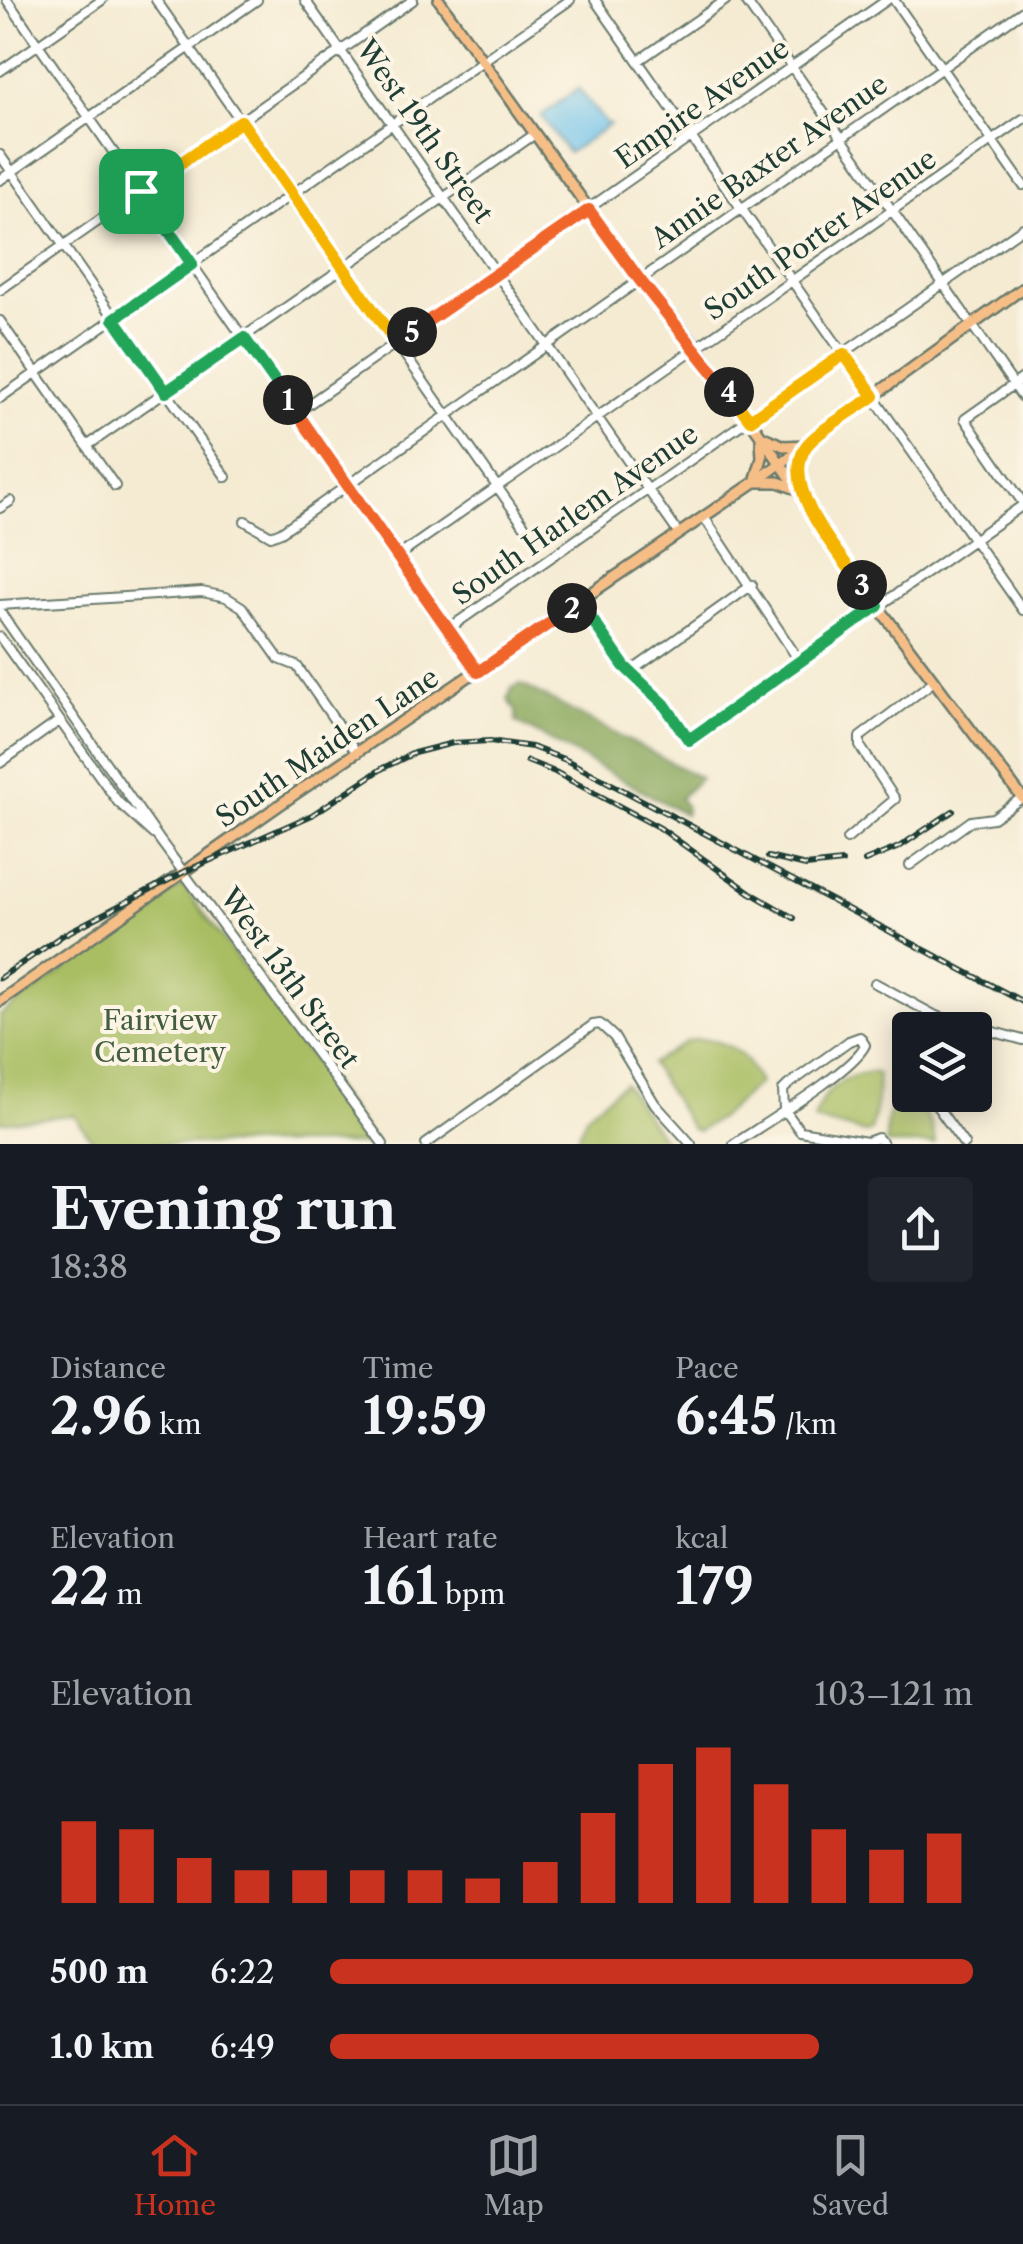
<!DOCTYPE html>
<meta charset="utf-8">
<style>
:root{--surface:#171b24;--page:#20242c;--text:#f1f3f6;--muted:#9ea1a6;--line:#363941;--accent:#c8321e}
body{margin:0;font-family:"Libre Caslon Text",serif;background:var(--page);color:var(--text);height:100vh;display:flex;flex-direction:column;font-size:38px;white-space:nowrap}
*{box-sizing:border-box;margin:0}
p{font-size:32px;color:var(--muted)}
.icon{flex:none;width:55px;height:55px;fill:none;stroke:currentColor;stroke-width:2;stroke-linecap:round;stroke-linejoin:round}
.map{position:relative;height:1144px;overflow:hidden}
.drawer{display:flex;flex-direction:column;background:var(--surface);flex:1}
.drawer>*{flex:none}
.tools{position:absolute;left:892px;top:1012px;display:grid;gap:20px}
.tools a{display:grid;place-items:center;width:100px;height:100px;border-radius:10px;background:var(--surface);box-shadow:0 5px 25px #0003;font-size:50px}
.pin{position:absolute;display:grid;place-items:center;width:85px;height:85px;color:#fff;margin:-42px;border-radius:20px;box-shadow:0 5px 15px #0006}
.km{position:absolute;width:50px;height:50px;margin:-25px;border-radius:50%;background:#222;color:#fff;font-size:28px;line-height:50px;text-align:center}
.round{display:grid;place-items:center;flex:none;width:105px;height:105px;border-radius:10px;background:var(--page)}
.overview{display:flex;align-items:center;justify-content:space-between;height:170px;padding:0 50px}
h1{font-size:55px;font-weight:700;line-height:75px}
.stats{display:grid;grid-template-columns:repeat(3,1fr);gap:15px;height:170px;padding:10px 50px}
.stats div{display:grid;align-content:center}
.stats b{font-size:50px;font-weight:700}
.stats small{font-size:28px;font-weight:400}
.stats p{font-size:28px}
.chart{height:280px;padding:20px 50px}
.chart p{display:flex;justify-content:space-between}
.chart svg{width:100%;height:180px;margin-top:10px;stroke:var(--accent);stroke-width:6}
ul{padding:0 50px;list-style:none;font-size:32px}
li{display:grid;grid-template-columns:160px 120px 1fr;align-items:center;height:75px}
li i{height:25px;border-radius:12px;background:var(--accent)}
.tab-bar{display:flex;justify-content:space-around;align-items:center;height:140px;border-top:2px solid var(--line);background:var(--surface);font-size:28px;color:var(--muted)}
.tab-bar a{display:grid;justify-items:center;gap:5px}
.tab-bar .active{color:var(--accent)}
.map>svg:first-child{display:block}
.green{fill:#a9be63;stroke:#647e4c;stroke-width:2.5}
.forest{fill:#86a559;stroke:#527146;stroke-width:2.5}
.water{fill:#6fc2eb;stroke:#478090;stroke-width:2.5}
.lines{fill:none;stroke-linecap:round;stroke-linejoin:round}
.minor-casing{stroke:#6a7a6c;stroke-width:12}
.major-casing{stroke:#6a7a6c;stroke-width:14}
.minor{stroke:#fff;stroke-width:8}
.major{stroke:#f6be87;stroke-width:9}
.rail-casing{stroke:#1f3d34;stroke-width:6}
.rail{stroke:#fcf5e5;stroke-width:2.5;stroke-dasharray:8;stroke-linecap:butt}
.split-1-casing{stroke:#fff;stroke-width:20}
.split-2-casing{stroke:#fff;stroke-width:20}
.split-3-casing{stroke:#fff;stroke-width:20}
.split-4-casing{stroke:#fff;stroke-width:20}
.split-5-casing{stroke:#fff;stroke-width:20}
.split-6-casing{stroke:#fff;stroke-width:20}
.split-1{stroke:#22a559;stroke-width:12}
.split-2{stroke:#f0652b;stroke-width:12}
.split-3{stroke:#22a559;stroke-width:12}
.split-4{stroke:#f5b400;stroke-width:12}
.split-5{stroke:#f0652b;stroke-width:12}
.split-6{stroke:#f5b400;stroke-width:12}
.labels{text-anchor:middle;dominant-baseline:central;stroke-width:8;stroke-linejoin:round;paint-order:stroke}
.street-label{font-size:28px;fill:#1f3d34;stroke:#fcf5e5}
.park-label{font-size:28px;fill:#425d40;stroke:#fcf5e5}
</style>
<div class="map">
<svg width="1023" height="1144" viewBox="0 0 1023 1144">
<rect width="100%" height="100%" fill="#fcf5e5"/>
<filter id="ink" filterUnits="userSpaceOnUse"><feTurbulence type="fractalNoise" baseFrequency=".01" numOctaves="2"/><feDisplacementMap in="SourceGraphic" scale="20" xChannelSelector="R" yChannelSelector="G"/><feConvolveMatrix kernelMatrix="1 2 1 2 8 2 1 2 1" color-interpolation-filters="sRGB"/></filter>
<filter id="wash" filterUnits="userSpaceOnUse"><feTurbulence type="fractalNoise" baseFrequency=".0048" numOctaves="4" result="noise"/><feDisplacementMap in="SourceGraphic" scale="40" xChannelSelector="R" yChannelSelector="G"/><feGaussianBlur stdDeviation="2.25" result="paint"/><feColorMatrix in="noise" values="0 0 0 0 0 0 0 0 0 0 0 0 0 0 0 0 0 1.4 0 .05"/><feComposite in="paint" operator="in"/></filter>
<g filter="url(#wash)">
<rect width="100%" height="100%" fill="#f5ebd3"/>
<path class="green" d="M183,885l192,259h-280l-21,-29 -74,7v-107z
M700,1039c32,3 46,15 59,44l-37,33 -24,15 -7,-3 -40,-64 36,-23z
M871,1072l7,2 -1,28 -6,29 -5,2 -52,-13c8,-30 27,-44 57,-48z
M624,1083l42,61h-91l12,-30z
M895,1095c25,8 38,23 40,49h-49l1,-24z"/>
<path class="forest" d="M521,684l179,94 -20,20 6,10 -1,6 -169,-92v-11l-8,-12 4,-11z"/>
<path class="water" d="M578,88l29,37 4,-1 -43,29 -27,-37z"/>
</g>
<g filter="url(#ink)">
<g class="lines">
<g class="minor-casing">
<path id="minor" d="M7,0l470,672
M156,0l368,525
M305,0l374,534
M595,0l428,610
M745,0l278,398
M894,0l129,185
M638,61l88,-61
M0,71l102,-71
M0,155l226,322
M0,180l257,-180
M0,290l413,-290
M0,321l115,165
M1023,378l-58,41 58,84
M0,398l570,-398
M296,413l591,-413
M87,446l448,-312
M0,508l11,-7
M704,517l96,145
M245,521l26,15 10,-4 742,-521
M397,557l626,-438
M580,602l44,64 40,39 25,35 334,-235
M0,605l202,-13 24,5 16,10 37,52 18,7 60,87
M0,612l159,227 224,305
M448,629l575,-401
M0,637l118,165 35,32
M630,672l122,-87
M0,763l59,-42
M847,839l48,-40 -35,-53v-9l74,-56
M910,865l61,-44 22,-3 30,-21
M875,983l61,33 87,24
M923,1030l13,-14
M910,1041l-10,9 10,17
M929,1095l35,49
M426,1144l167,-119 7,-1 14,13 41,67 36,40
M734,1144c28,-19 120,-74 131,-99l-5,-8 -11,4 -61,44 -5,5 1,19 16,22 67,11 11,-4 5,6"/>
</g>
<g class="major-casing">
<path id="major" d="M439,0l200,279 58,68 53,73 60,86 24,42 189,251
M763,437l21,9 22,-1
M761,439l1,19 -7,24h23l16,6
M800,489l-1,-24 8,-19
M0,1001l295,-207 460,-312 268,-194"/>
</g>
<use href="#minor" class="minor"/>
<use href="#major" class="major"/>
<g class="rail-casing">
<path id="rail" d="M527,761l28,11 105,56 91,65 43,25
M768,857l38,9 36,-4
M865,861l34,-14 54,-36
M0,978l63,-43 121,-63 128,-57 71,-47 31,-15 39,-10 37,-2 42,6 34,13 457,242"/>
</g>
<use href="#rail" class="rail"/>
</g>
</g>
<g class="lines" filter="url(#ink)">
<g class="split-1-casing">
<path id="split-1" d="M141,191l51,73 -78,55 5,6 47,67 78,-54 44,62"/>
</g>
<g class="split-2-casing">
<path id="split-2" d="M288,400l190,272 94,-64"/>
</g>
<g class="split-3-casing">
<path id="split-3" d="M572,608l8,-6 44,64 40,38 25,36 189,-134 -16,-21"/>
</g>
<g class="split-4-casing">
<path id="split-4" d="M729,392l21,28 94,-66 30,42c-17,13 -59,36 -69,52 -24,41 33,105 57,137"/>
</g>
<g class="split-5-casing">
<path id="split-5" d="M412,332l177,-122 50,69 90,113"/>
</g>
<g class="split-6-casing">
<path id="split-6" d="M141,191l100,-70 155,222 16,-11"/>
</g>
<use href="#split-1" class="split-1"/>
<use href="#split-2" class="split-2"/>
<use href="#split-3" class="split-3"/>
<use href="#split-4" class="split-4"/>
<use href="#split-5" class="split-5"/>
<use href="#split-6" class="split-6"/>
</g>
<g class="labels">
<g class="street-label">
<text transform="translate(702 103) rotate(-35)">Empire Avenue</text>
<text transform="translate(425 131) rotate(55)">West 19th Street</text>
<text transform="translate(769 161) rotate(-35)">Annie Baxter Avenue</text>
<text transform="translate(820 234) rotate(-35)">South Porter Avenue</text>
<text transform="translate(575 514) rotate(-35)">South Harlem Avenue</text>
<text transform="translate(327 747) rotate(-34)">South Maiden Lane</text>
<text transform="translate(290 978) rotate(54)">West 13th Street</text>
</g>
<g class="park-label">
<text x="160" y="1020">Fairview<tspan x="160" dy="32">Cemetery</tspan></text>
</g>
</g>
</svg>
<div class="tools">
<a><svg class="icon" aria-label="layers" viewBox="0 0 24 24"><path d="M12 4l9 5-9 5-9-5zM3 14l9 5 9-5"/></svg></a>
</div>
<div class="pin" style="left:141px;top:191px;background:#1e9e55"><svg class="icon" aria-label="arrive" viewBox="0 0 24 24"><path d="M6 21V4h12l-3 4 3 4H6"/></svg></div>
<b class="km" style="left:288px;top:400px">1</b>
<b class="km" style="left:572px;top:608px">2</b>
<b class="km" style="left:862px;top:585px">3</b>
<b class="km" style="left:729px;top:392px">4</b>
<b class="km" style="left:412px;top:332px">5</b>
</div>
<section class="drawer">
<div class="overview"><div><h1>Evening run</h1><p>18:38</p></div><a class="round"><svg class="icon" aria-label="share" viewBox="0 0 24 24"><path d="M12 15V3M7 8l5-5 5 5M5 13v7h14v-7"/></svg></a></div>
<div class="stats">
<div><p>Distance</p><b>2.96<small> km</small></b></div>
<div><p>Time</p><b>19:59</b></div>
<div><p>Pace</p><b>6:45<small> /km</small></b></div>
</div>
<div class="stats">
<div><p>Elevation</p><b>22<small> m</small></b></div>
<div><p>Heart rate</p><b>161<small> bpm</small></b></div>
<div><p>kcal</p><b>179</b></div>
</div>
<div class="chart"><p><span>Elevation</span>103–121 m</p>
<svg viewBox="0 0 160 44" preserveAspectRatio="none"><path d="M5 44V24M15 44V26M25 44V33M35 44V36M45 44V36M55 44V36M65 44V36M75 44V38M85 44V34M95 44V22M105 44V10M115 44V6M125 44V15M135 44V26M145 44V31M155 44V27"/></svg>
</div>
<ul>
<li><b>500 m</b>6:22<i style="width:100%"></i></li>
<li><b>1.0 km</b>6:49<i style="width:76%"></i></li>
</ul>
</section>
<nav class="tab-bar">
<a class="active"><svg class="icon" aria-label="home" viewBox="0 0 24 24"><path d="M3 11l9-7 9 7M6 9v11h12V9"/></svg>Home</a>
<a><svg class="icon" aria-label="map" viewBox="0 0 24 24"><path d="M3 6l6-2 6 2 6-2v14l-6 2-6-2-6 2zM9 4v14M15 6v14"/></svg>Map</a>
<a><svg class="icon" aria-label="saved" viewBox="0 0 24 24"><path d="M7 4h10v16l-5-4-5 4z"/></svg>Saved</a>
</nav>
